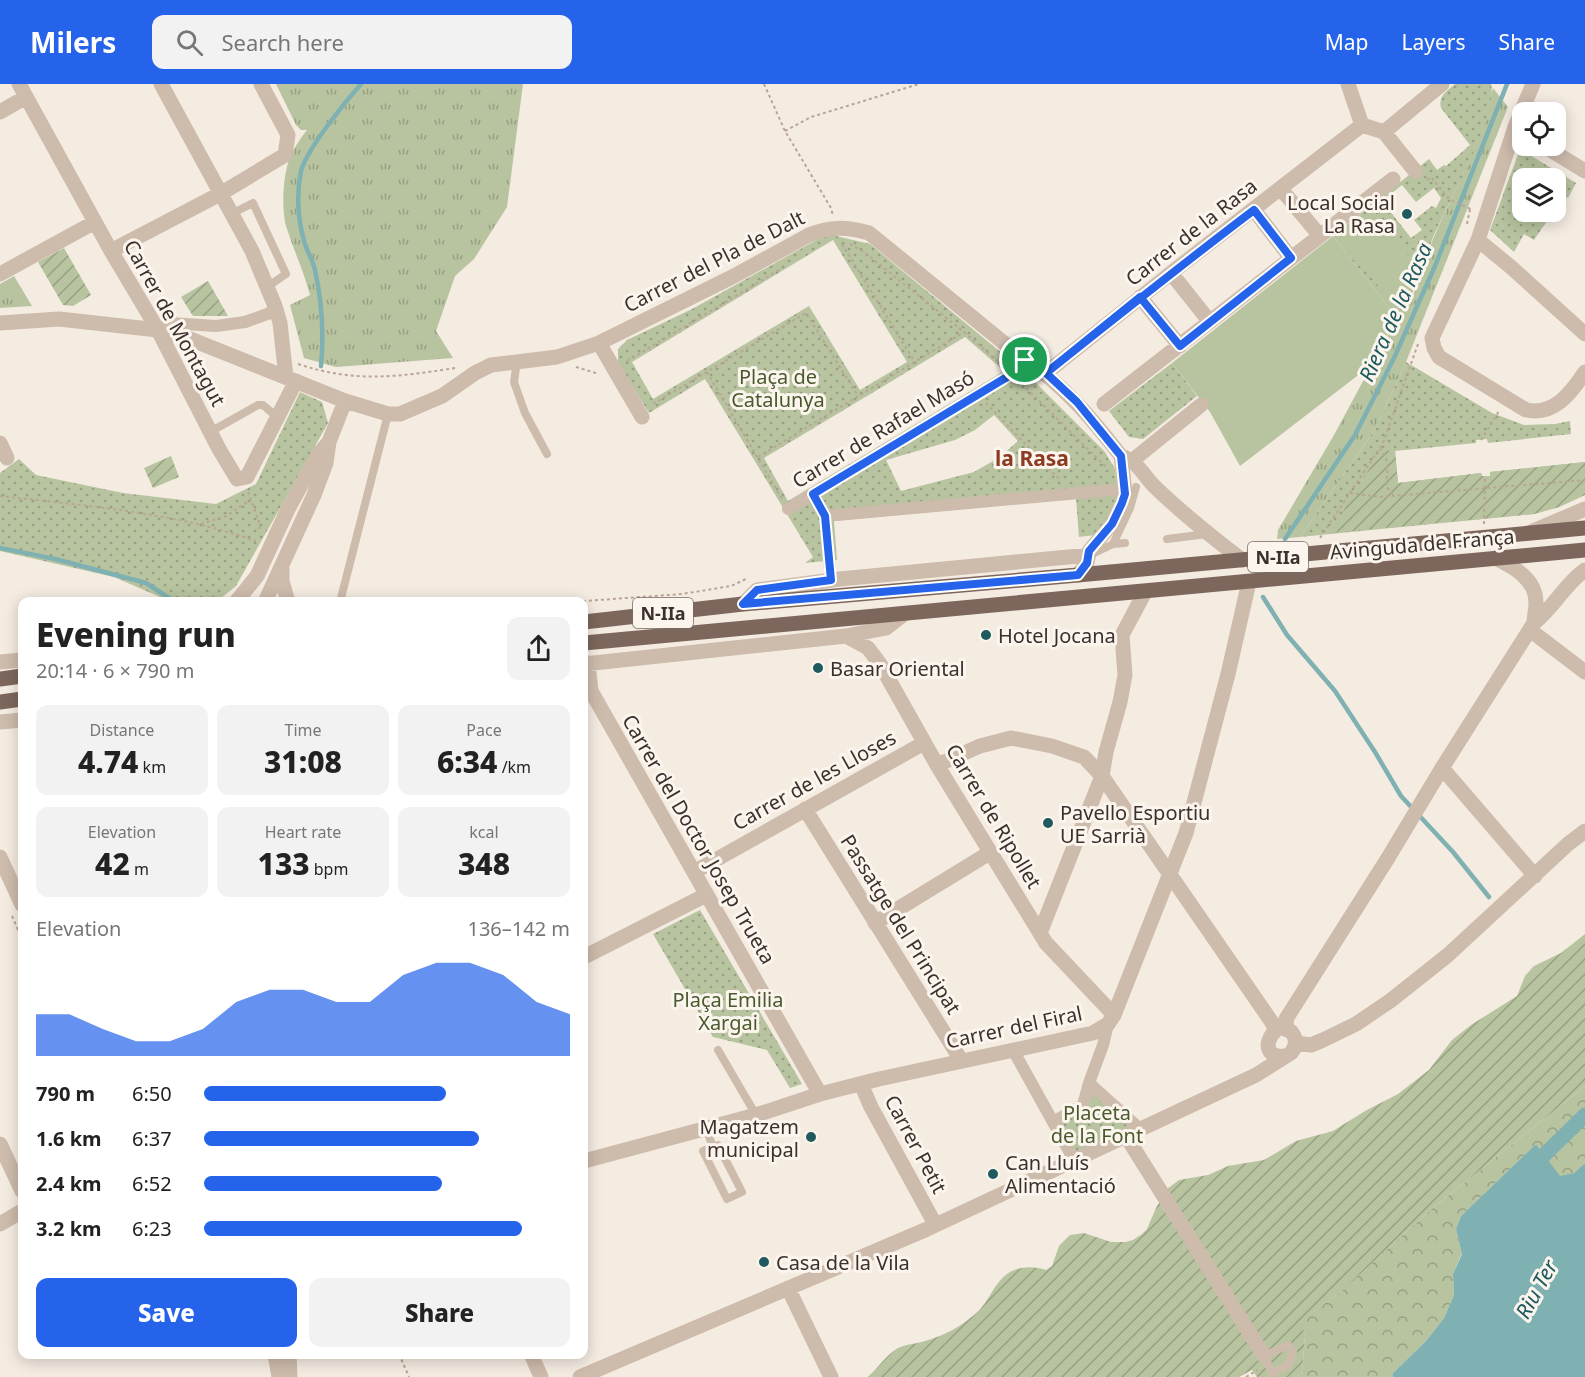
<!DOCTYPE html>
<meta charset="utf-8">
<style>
:root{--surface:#fff;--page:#f2f2f2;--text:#222;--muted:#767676;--accent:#2563eb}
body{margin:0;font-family:"Noto Sans",sans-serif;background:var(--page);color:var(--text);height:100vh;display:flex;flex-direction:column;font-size:22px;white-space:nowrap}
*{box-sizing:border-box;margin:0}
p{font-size:20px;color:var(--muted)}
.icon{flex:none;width:33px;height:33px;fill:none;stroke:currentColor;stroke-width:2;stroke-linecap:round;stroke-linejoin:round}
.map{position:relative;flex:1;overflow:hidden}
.sheet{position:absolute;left:18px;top:513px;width:570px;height:762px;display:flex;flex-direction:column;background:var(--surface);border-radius:12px;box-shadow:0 3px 15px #0003}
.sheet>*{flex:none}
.fabs{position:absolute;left:1512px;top:18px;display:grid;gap:12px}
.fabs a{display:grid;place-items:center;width:54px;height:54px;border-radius:12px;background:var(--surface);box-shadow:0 3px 15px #0003;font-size:30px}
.pin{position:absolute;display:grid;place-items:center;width:51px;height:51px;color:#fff;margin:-26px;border:3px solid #fff;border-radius:50%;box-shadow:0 2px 6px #0007}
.round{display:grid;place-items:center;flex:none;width:63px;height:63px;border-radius:12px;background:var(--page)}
.overview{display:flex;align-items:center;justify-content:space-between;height:102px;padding:0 18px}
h1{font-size:33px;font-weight:800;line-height:45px}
.metrics{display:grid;grid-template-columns:repeat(3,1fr);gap:9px;height:102px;padding:6px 18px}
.metrics div{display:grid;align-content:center;border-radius:12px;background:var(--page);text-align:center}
.metrics b{font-size:30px;font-weight:800}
.metrics small{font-size:16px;font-weight:400}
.metrics p{font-size:16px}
.chart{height:168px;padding:12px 18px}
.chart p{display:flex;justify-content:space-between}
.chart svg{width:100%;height:108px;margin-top:6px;fill:var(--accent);opacity:.7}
.action{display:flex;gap:12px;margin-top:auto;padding:12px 18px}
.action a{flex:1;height:69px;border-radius:12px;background:var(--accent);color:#fff;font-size:24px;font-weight:800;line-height:69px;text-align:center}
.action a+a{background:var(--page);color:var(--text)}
ul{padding:0 18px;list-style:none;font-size:20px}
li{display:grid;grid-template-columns:96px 72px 1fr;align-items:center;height:45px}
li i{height:15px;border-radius:8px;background:var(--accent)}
header{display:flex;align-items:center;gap:36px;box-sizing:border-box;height:84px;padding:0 30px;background:var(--accent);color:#fff}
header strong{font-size:28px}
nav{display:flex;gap:33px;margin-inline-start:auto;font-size:21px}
.search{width:420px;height:54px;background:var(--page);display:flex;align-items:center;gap:15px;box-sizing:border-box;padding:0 21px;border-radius:12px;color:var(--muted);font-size:22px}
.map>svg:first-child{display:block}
.grass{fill:url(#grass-tufts)}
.forest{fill:url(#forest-crowns)}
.park{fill:url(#park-dots);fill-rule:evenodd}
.garden{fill:url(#garden-furrows)}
.pitch{fill:#b8c4a0}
.water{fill:#7fb0b2}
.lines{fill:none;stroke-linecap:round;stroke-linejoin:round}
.stream{stroke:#7fb0b2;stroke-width:4.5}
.canal{stroke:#7fb0b2;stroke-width:15}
.path{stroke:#b9a596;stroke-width:2;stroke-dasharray:3 3;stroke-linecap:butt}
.service{stroke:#cdbbac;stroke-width:8}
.pedestrian{stroke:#cdbbac;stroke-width:12}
.minor{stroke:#cdbbac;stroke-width:15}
.tertiary{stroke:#cdbbac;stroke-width:15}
.primary{stroke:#7d675c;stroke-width:15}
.route-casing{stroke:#fff;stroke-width:12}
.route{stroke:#2563eb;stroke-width:8}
.poi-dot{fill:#1f5a5e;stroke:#fbf5ee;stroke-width:2}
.labels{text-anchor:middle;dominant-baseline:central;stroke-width:6;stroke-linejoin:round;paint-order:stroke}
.shield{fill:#fbf5ee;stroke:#756b66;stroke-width:1.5}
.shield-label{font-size:18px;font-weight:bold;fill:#3b302b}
.poi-label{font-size:20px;fill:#3b302b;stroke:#fbf5ee;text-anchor:start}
.street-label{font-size:20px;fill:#3b302b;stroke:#fbf5ee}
.park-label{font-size:20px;fill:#4a5a2e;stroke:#fbf5ee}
.water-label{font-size:21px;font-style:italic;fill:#1f5a5e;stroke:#fbf5ee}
.neighbourhood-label{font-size:21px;font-weight:bold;fill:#8c3b22;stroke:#fbf5ee}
</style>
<header>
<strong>Milers</strong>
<div class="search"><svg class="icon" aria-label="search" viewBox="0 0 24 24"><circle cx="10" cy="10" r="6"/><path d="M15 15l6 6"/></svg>Search here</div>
<nav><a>Map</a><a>Layers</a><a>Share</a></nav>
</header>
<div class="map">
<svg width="1585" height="1293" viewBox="0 0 1585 1293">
<defs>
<pattern id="grass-tufts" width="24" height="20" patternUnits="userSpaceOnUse" patternTransform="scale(1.5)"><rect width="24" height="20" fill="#b8c4a0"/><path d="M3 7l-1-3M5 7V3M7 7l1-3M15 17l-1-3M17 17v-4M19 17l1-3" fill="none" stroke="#97a083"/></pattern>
<pattern id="forest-crowns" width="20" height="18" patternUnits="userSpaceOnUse" patternTransform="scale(1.5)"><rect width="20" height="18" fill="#b8c4a0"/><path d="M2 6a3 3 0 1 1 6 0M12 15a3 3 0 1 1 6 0" fill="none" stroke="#97a083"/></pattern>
<pattern id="park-dots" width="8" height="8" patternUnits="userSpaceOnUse" patternTransform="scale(1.5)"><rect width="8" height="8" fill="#b8c4a0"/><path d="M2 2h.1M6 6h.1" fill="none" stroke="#97a083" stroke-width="1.8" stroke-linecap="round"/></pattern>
<pattern id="garden-furrows" width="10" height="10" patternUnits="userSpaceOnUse" patternTransform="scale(1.5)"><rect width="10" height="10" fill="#b8c4a0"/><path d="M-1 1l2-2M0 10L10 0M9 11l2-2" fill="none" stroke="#97a083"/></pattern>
</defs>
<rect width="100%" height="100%" fill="#f4ebe1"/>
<path class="grass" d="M276,0h247l-16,123 -33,52 -19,17 -19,55 17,27 -117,9 -32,-9 -14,-53 20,-10c-6,-23 -16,-44 -23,-66 -6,-17 -4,-50 1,-66 4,-12 11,-23 19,-33h-6l-5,-5z
M1493,4l15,19 -102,255 -30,66 -76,109 -23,2 1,-9 56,-95 63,-117c10,-8 22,-35 27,-48 4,-10 5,-21 9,-31 22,-50 49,-97 60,-151z
M14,192l18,30 -32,2v-24z"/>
<path class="forest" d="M1585,1002v77l-11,10 -14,4 -24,-33 -75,72 -5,13 6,24 -9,21 1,21 -10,23 -18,23 -34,33 1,3h-97l6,-4 3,-37 -5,-14 44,-33 85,-78z"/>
<path class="park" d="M1455,0h36c8,29 -46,125 -59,156 -4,10 -5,21 -8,32l1,1c-14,12 -13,33 -28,45l-64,-82 96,-77 8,11 7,-5 2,1 24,-21 -29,-37c-3,-12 6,-17 14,-24zM1402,101l14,17 18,-14 7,10 -5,10 -4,-2 -18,14 8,10 -11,8 -29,-37z
M1520,65l56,34 -8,15 -5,-3 -7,12v-29h-34v34h31l-19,28 -10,-6 -10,18 -24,-22z
M832,151l38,9 157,130 78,78 10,17 3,27 -5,15 -18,24 -16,2 -3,-39 -242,23 3,39 -32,3 8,-6 -108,-178 -56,34 -31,-50v-14l9,-9 65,-31 128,-71zM833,156l74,122 -47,28 -51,-84 -156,93 -21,-37zM965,253l39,34 -216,130 -24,-43zM994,331l24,26 -18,16 -26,15 -73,19 -15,-31 69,-20 20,-10z
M1406,278l86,51 32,12 31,-1 15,-3 1,13 -83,9 -1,-4 -11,1v3l-81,8 3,32 83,-10 1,3h8v-4l95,-10v33l-26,12 -25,7 -234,23 76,-109z
M1172,279l25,33 -54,43 -14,-2 -20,-26z
M300,308l22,10 6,21 -92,163 -16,13 -11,2h-40l-55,-24 -114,-26v-78l19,-14 17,16 87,18 93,11 40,-20z
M700,826l102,174 -12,4 -23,-38 -54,-13 -60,-103z
M1089,999l51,46 -66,31 -21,-38 30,-17z"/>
<path class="garden" d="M64,164l27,47 -18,11 -10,-1 -25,-43z
M208,197l20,35h-35l-12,-19z
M1381,366l14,1 3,32 83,-10 1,3h8v-4l95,-10v33l-26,12 -25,7 -204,19z
M171,372l8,21 -26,11 -9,-20z
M1585,850v152l-156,125 -85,78 -43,33 4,14 -3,37 -6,4h-39l-5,-7 -13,7h-371c10,-9 18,-22 30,-29 8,-4 18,-4 27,-7 18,-5 35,-14 49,-26 15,-11 19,-33 36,-43 11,-6 24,-6 36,-2l6,-4 7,-20 11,-11 14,-2 27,9h15l7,-2 9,-6 5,-5 9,-21 11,-19 12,-9 29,-5 20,-9 36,-6 32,-19 37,-10 32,-20 33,-17 31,-24 23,-30 19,-15 46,-29 8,-20 9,-10 27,-13z"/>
<path class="pitch" d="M1372,125l50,64 -33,27 -51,-65z
M1333,152l64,82 -27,48 -130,100 -30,-54 -38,-49z"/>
<path class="water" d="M1536,1060l24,32 14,-3 11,-10v214h-192l-1,-3 34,-33 18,-23 10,-23 -1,-21 9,-20 -6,-25 5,-13z"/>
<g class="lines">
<path class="stream" d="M321,282c3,-32 1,-64 -6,-96 -2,-9 -7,-17 -10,-26 -7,-22 -9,-49 -4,-73 6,-22 44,-69 60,-87
M1285,455l70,-104 39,-77 41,-92 72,-182
M0,464l55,11 91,24 29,19
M1263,513l24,38 48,56 40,61 26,44 52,56 36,45"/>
<path class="canal" d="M1532,1083l53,-52"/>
<path class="path" d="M764,0l21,47 46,77 2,8
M785,47l26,-14 108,-33
M1427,96l4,-3 18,22 24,11
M1467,140l3,-15
M842,160l73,118
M850,160l14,8 100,80 38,33
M627,277l152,-91
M298,280c57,19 99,13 157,4
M576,283l23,7
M707,288l75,127
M1022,300l85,84
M986,319l75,78
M653,320l153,-91 52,83
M1481,356l18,-29
M1380,364l8,15 -2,23 8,10
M758,373l206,-125
M248,408l11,30 1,10
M1350,409l30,4 205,-17
M0,412c86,10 174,16 256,45
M201,440l25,-8 26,-17
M1484,440l1,-48
M1320,454l63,-95 35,-99
M571,518l111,-8 49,-8 15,-7
M12,832l10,23
M399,1270l10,23
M1246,1293l12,-7"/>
<path class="service" d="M231,130l22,-11 33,71 -19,13
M517,277l-3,21 11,31 22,41
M210,348l48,-27h5l14,12
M1167,455l40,-5
M1113,460l17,-36 6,-21
M1090,471l23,-11 12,-1
M340,518l48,-188
M718,966l38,65
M706,1045l7,18 5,-2 24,47 -15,7 -24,-48 10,-4
M1288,1261l5,7 -5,13 -16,8 -8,-17z"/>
<path class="pedestrian" d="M158,246l12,-7 46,3 29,-4 25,-9 5,-7
M813,410l12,22 6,64
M788,425l224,-135 13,-14
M825,432l288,-26 12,3
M1013,966l40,72
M1089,999l14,-38 5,-21
M1074,1076l-21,-38 30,-17 6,-22 51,46"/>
<path class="minor" d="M19,0l92,167 47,79 61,119 18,30 10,-2 49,-96
M161,0l91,167 23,55 5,17 6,54
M1348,0l14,41
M1533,0l-18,43 -37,113 -46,98 2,10 5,9 87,53c28,6 45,-17 59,-38
M0,28l26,-15
M1362,41l22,7 31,39
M1384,48l58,-48
M1544,62l41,25
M1281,105l39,47
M1254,126l37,48
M1478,156l34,28 73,66
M111,167l109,-57 65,-39 3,-20 -27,-51
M1171,189l39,49
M0,190l95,-52
M1140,213l40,49
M0,239l59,-4 99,11 32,9 155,62 43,13h12l42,-18 33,-23 16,-8 66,-8 42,-14 135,-67 75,-41c21,-9 38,-8 60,-2l156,127c39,25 68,60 96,96
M599,259l43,74
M1046,289l125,-100 191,-148
M1104,320l289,-225
M0,359l7,15
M1121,372c18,6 21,18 34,31 27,26 57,50 87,73
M1133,376l68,-55
M1495,474c19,9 41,21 41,45 0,7 -2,13 -2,20
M282,483v14l6,21
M1078,491l9,-12 2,-12 23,-27 10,-21 3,-10 -4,-37
M236,518l21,-26 30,-65 30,-55 12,-14
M265,518l49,-107 12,-32 3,-21 16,-41
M743,520l14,-14 83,-11 249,-24
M1530,546l55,42
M846,552l22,12 12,16 57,101 109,178 68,72
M0,578l22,-2
M588,579l3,28 229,403
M584,580l262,-28 40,-8 18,-14
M0,638l22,-2
M937,681l43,-19 31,-8 41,8 32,11 18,19 169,245 5,9
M1442,684l93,108
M805,725l156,251
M0,773l22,48
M694,788l230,-129
M875,839l116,-71
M1040,849l62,-157 4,-24 14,-50 5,-27 -3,-40 23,-43
M584,873l122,-62
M1287,946l-1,-11 102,-161 54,-90 92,-145c20,-16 31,-39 51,-53
M1296,959l15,2 12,-5 33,-16 34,-23 58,-46 120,-111 17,-13
M861,1000l10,23 64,117
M1126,1052l138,220
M0,1060l22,47
M584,1077l172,-46 64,-21 59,-15 214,-46 15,-9 6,-9 72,-182 42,-159 21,-92
M788,1204l43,89
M289,1270l1,23
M531,1270l10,23
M580,1293l345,-147 331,-155 35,-22c4,-5 6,-11 3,-17 -15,-28 -45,24 -8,20"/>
<path class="tertiary" d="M1533,447l52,-22
M0,1140l22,-13
M275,1270l4,23"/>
<path class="primary" d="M584,538l159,-18 335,-29 507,-47
M584,559l1001,-93
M0,595l22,-3
M0,618l22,-3"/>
</g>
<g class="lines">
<g class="route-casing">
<path id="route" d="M1025,276l-13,14 -199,120 12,22 6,64 -74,10 -14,14 335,-29 9,-12 2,-12 23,-27 10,-21 3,-9 -4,-38 -44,-54 -31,-29c69,-55 138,-110 208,-163l37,48 -111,88 -40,-49 -94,76 -21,-13"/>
</g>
<use href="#route" class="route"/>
</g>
<g class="poi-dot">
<circle cx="1407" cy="130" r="6"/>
<circle cx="986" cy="551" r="6"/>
<circle cx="818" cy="584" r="6"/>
<circle cx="1048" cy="739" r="6"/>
<circle cx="811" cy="1053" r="6"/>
<circle cx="993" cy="1090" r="6"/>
<circle cx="764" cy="1178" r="6"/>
</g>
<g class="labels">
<g class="shield">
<rect x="1248" y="458" width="60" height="30" rx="4.5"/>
<rect x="633" y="514" width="60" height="30" rx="4.5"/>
</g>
<g class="shield-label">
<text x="1278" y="473">N-IIa</text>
<text x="663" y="529">N-IIa</text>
</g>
<g class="poi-label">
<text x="1395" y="118" text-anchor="end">Local Social<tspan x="1395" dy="23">La Rasa</tspan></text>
<text x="998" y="551">Hotel Jocana</text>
<text x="830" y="584">Basar Oriental</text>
<text x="1060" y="728">Pavello Esportiu<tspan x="1060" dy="23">UE Sarrià</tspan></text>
<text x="799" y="1042" text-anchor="end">Magatzem<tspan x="799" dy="23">municipal</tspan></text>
<text x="1005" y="1078">Can Lluís<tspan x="1005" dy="23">Alimentació</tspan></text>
<text x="776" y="1178">Casa de la Vila</text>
</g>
<g class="street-label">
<text transform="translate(1191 148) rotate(-38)">Carrer de la Rasa</text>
<text transform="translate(714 177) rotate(-27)">Carrer del Pla de Dalt</text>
<text transform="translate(175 239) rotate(61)">Carrer de Montagut</text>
<text transform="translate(883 345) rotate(-31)">Carrer de Rafael Masó</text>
<text transform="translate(1422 460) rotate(-5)">Avinguda de França</text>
<text transform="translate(814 696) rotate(-29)">Carrer de les Lloses</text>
<text transform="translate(994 732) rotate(59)">Carrer de Ripollet</text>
<text transform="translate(699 755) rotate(60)">Carrer del Doctor Josep Trueta</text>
<text transform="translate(901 840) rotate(58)">Passatge del Principat</text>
<text transform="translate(1014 943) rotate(-12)">Carrer del Firal</text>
<text transform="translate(916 1060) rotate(62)">Carrer Petit</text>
</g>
<g class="park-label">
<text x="778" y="292">Plaça de<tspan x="778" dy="23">Catalunya</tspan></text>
<text x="728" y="915">Plaça Emilia<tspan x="728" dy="23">Xargai</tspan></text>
<text x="1097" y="1028">Placeta<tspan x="1097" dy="23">de la Font</tspan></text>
</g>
<g class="water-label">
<text transform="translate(1395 228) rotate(-66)">Riera de la Rasa</text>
<text transform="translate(1536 1205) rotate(-61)">Riu Ter</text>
</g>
<g class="neighbourhood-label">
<text x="1032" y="374">la Rasa</text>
</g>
</g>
</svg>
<div class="fabs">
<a><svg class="icon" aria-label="locate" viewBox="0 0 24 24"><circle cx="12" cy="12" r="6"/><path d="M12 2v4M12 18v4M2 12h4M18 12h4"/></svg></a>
<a><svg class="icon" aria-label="layers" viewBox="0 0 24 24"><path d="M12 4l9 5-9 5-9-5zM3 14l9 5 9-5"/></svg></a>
</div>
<div class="pin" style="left:1025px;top:276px;background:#1e9e55"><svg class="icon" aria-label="arrive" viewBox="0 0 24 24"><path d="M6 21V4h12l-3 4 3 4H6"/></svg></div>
<section class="sheet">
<div class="overview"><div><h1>Evening run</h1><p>20:14 · 6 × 790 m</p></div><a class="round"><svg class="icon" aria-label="share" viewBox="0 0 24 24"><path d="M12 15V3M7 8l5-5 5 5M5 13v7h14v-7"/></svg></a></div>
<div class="metrics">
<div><p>Distance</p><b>4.74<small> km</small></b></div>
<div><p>Time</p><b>31:08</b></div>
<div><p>Pace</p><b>6:34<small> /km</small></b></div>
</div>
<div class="metrics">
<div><p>Elevation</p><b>42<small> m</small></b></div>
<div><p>Heart rate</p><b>133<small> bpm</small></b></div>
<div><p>kcal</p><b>348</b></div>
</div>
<div class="chart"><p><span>Elevation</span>136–142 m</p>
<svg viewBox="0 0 160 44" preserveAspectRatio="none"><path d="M0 44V27L10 27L20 33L30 38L40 38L50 33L60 22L70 17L80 17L90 22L100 22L110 11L120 6L130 6L140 11L150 22L160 27V44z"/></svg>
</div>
<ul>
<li><b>790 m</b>6:50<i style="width:66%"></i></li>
<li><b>1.6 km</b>6:37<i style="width:75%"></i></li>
<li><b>2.4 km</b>6:52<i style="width:65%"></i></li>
<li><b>3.2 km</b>6:23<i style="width:87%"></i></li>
</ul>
<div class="action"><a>Save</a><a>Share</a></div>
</section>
</div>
